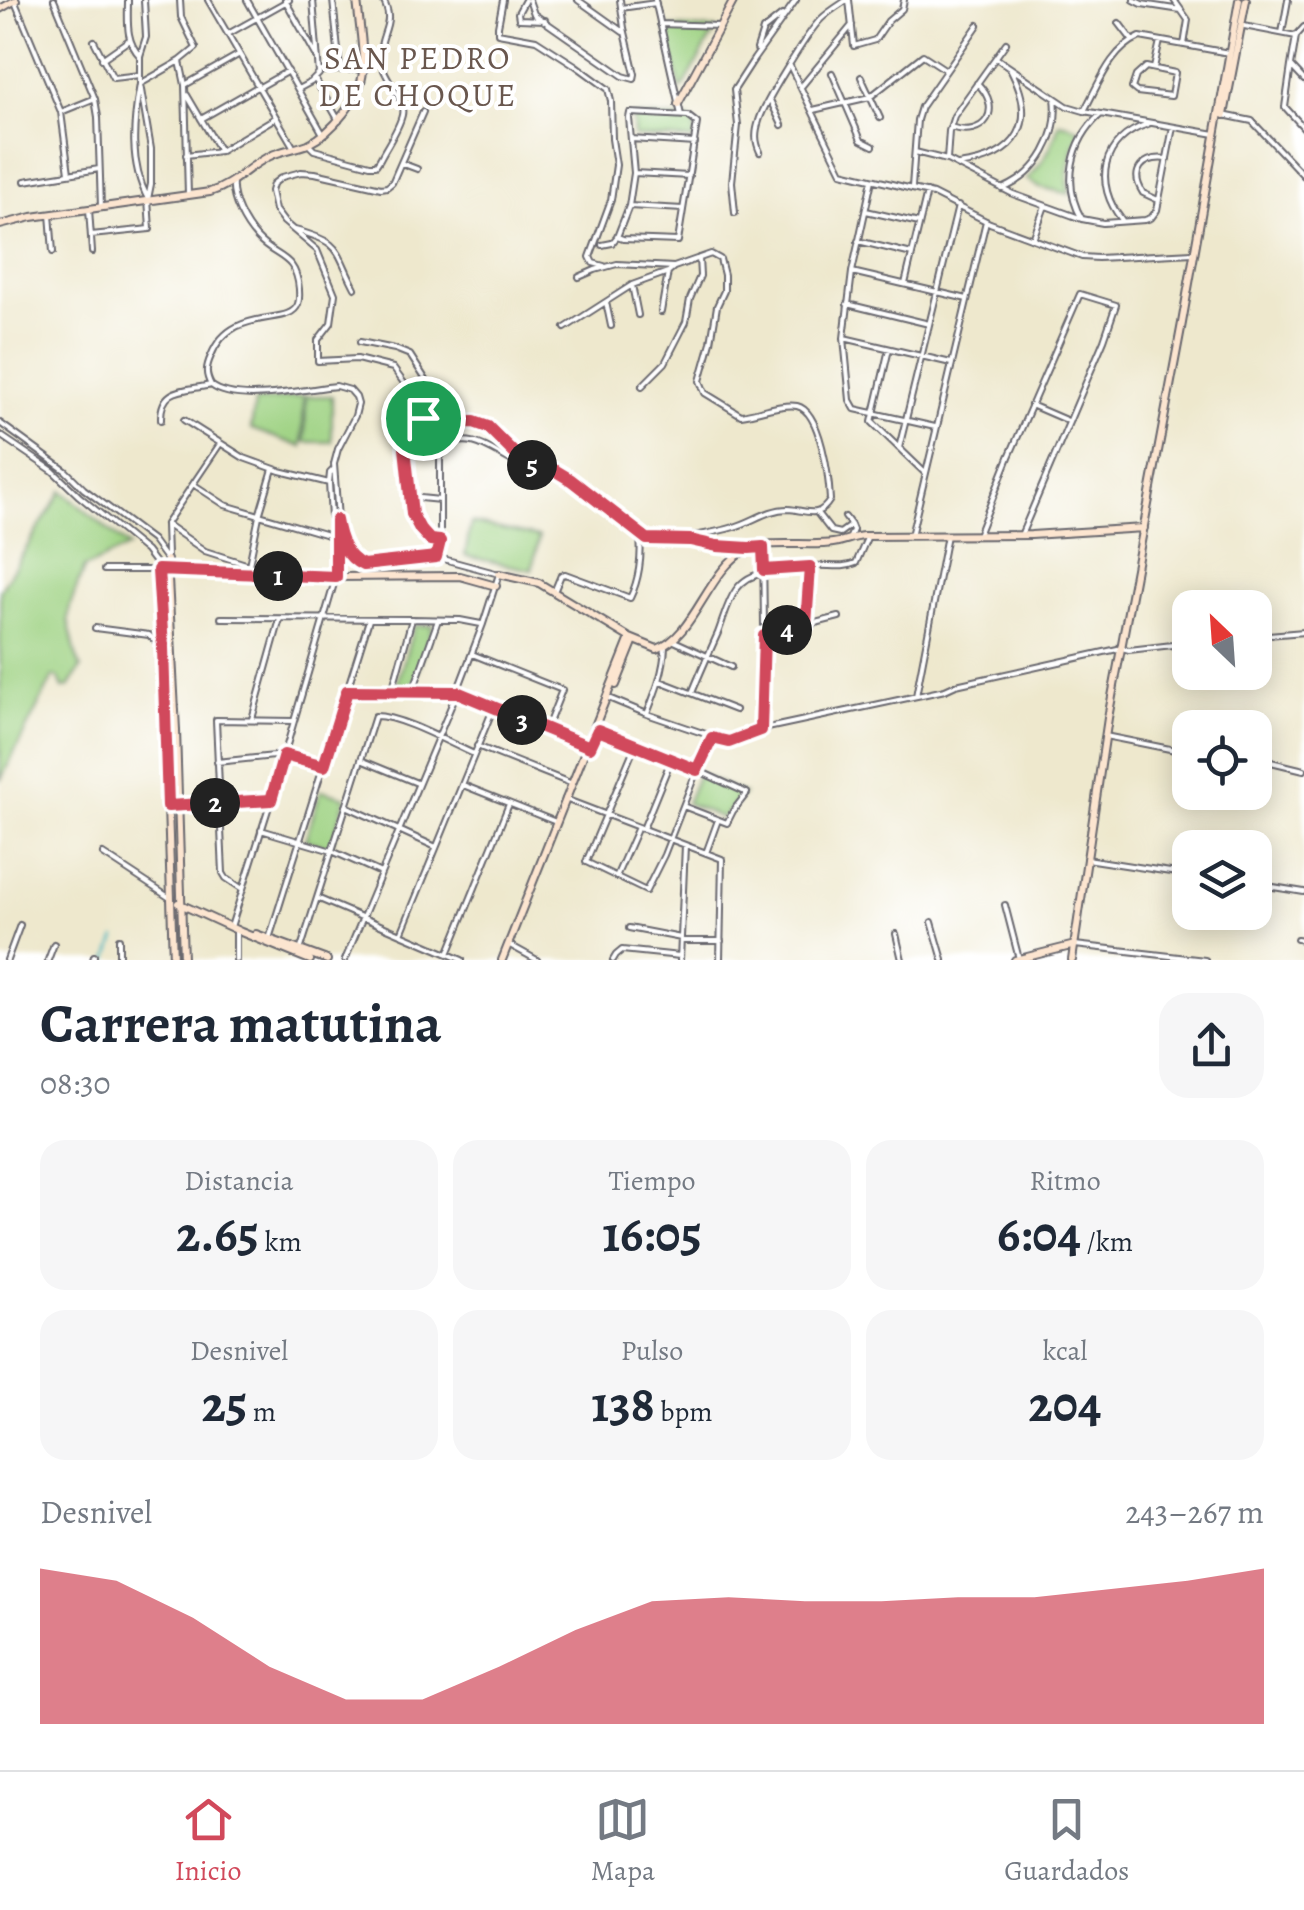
<!DOCTYPE html>
<html lang="es">
<meta charset="utf-8">
<style>
:root{--surface:#fff;--page:#f6f6f7;--text:#1f2937;--muted:#747a83;--line:#e0e1e3;--accent:#d1495b}
body{margin:0;font-family:Alegreya,serif;background:var(--page);color:var(--text);height:100vh;display:flex;flex-direction:column;font-size:38px;white-space:nowrap}
*{box-sizing:border-box;margin:0}
p{font-size:32px;color:var(--muted)}
.icon{flex:none;width:55px;height:55px;fill:none;stroke:currentColor;stroke-width:2;stroke-linecap:round;stroke-linejoin:round}
.map{position:relative;height:960px;overflow:hidden}
.side{display:flex;flex-direction:column;background:var(--surface);flex:1}
.side>*{flex:none}
.needle{width:65px;rotate:335deg}
.buttons{position:absolute;left:1172px;top:590px;display:grid;gap:20px}
.buttons a{display:grid;place-items:center;width:100px;height:100px;border-radius:20px;background:var(--surface);box-shadow:0 5px 25px #0003;font-size:50px}
.pin{position:absolute;display:grid;place-items:center;width:85px;height:85px;color:#fff;margin:-42px;border:5px solid #fff;border-radius:50%;box-shadow:0 2px 10px #0007}
.km{position:absolute;width:50px;height:50px;margin:-25px;border-radius:50%;background:#222;color:#fff;font-size:28px;line-height:50px;text-align:center}
.round{display:grid;place-items:center;flex:none;width:105px;height:105px;border-radius:30px;background:var(--page)}
.overview{display:flex;align-items:center;justify-content:space-between;height:170px;padding:0 40px}
h1{font-size:55px;font-weight:700;line-height:75px}
.figures{display:grid;grid-template-columns:repeat(3,1fr);gap:15px;height:170px;padding:10px 40px}
.figures div{display:grid;align-content:center;border-radius:25px;background:var(--page);text-align:center}
.figures b{font-size:50px;font-weight:700}
.figures small{font-size:28px;font-weight:400}
.figures p{font-size:28px}
.chart{height:280px;padding:20px 40px}
.chart p{display:flex;justify-content:space-between}
.chart svg{width:100%;height:180px;margin-top:10px;fill:var(--accent);opacity:.7}
.menu{display:flex;justify-content:space-around;align-items:center;height:140px;border-top:2px solid var(--line);background:var(--surface);font-size:28px;color:var(--muted)}
.menu a{display:grid;justify-items:center;gap:5px}
.menu .active{color:var(--accent)}
.map>svg:first-child{display:block}
.green{fill:#9ed282;stroke:#607a5e;stroke-width:2.5}
.lines{fill:none;stroke-linecap:round;stroke-linejoin:round}
.stream{stroke:#4ab8c3;stroke-width:2.5}
.street-casing{stroke:#69676e;stroke-width:8}
.secondary-casing{stroke:#69676e;stroke-width:10}
.street{stroke:#fff;stroke-width:4}
.secondary{stroke:#fce5d0;stroke-width:6}
.route-casing{stroke:#fff;stroke-width:20}
.route{stroke:#d1495b;stroke-width:12}
.labels{text-anchor:middle;dominant-baseline:central;stroke-width:8;stroke-linejoin:round;paint-order:stroke}
.neighbourhood-label{font-size:32px;letter-spacing:2.5px;fill:#69574e;stroke:#fff}
</style>
<div class="map">
<svg width="1304" height="960" viewBox="0 0 1304 960">
<rect width="100%" height="100%" fill="#fff"/>
<filter id="ink" filterUnits="userSpaceOnUse"><feTurbulence type="fractalNoise" baseFrequency=".01" numOctaves="2"/><feDisplacementMap in="SourceGraphic" scale="20" xChannelSelector="R" yChannelSelector="G"/><feConvolveMatrix kernelMatrix="1 2 1 2 8 2 1 2 1" color-interpolation-filters="sRGB"/></filter>
<filter id="wash" filterUnits="userSpaceOnUse"><feTurbulence type="fractalNoise" baseFrequency=".0048" numOctaves="4" result="noise"/><feDisplacementMap in="SourceGraphic" scale="40" xChannelSelector="R" yChannelSelector="G"/><feGaussianBlur stdDeviation="2.25" result="paint"/><feColorMatrix in="noise" values="0 0 0 0 0 0 0 0 0 0 0 0 0 0 0 0 0 1.4 0 .05"/><feComposite in="paint" operator="in"/></filter>
<g filter="url(#wash)">
<rect width="100%" height="100%" fill="#eee8cd"/>
<path class="green" d="M666,27l50,2 -32,57 -4,3z
M633,116l57,3 5,6 -1,15 -60,-3z
M1059,123l11,2 11,6c-11,21 -14,39 -12,63l-29,-7 -13,-8c17,-16 26,-34 32,-56z
M304,396l-2,51 -51,-18 4,-27z
M306,396h26v46h-27z
M62,491l67,56 -45,21 -14,38 -2,14 8,35 5,13 -12,19 -6,1 -5,-11h-5l-53,104v-191z
M471,523l68,14 -7,33 -67,-14z
M433,625l-20,60 -16,-1 17,-58z
M698,774l46,20 -22,24 -36,-15z
M321,790l25,7 -15,50 -26,-7z"/>
<g class="lines">
<path class="stream" d="M108,960l8,-22"/>
</g>
</g>
<g filter="url(#ink)">
<g class="lines">
<g class="street-casing">
<path id="street" d="M54,0l41,99 3,18 3,90
M128,0c0,20 -3,41 12,56
M208,0l86,148
M247,0l76,134
M285,0l32,57
M333,0l7,70
M503,0l-5,26v7l38,7 39,25 33,24 3,12 1,38 4,26 -5,35 -21,57 3,6 11,3
M525,0l-7,13 1,6 26,1
M529,0l5,14 89,62 11,3 1,-5 -11,-46 -4,-28
M578,0l45,32
M655,0l26,115
M849,0l5,46 21,-6 13,-19 14,-12 2,-9
M1134,0l8,4 39,6
M1174,0l14,20 -4,25
M15,2l46,110 8,61
M621,8l35,-5
M1119,23l13,17
M660,24l60,2
M1244,26l52,10
M1304,27l-8,9 -5,30 13,14
M1282,33l6,-33
M228,34l61,-34
M94,41l19,37 27,-3
M757,49l6,-19 19,-15
M996,58l71,48 17,5 131,23
M102,59l27,-19
M180,61l5,24 3,110
M790,66l52,106 91,22 57,29 92,34 16,1 95,-5
M1291,66l-6,41 19,21
M1146,67l29,6 -4,23 -34,-4 -5,-4 4,-12z
M1154,68l6,-27
M319,71l44,-2
M832,73l29,67 12,6
M861,77l19,41
M315,79l24,42
M185,85l53,-30
M801,87l51,-62
M258,88l30,-17
M298,89l13,-7 8,-8 -6,-74
M187,95l33,56
M770,100l12,25
M813,110l57,-13 53,-42 23,15
M1084,111c15,-27 26,-61 56,-74l89,16
M61,112l32,-13
M423,112l-31,71 -5,4 -6,1 -66,-15 -14,-1 -19,5 -9,7 -2,7 4,19 9,12 33,28 18,44 -4,29 -13,17v21l39,-2 36,9 16,22 13,27 23,6 29,-1 14,5 23,24 28,17
M630,113l58,3 9,7 -19,118 -55,-2 -6,-2 12,-31 5,-33 -5,-55z
M1223,115l29,6 52,55
M201,119l56,-32
M950,127c35,12 54,-18 27,-44
M631,139l64,4
M310,146l4,4 56,15h6l4,-6c7,-14 19,-30 22,-44 4,-17 -22,-40 -22,-60 0,-23 16,-32 3,-55
M760,152c-5,-11 -5,-19 -1,-31 5,-18 49,-89 62,-102 7,-7 17,-13 26,-19
M915,152l32,8 66,34 69,25 21,4 42,-3 6,-2 6,-8 16,-83
M186,155l34,-4 55,-33
M947,160l2,-29 5,-15 52,-73
M401,163l16,6
M958,165c61,-8 81,-42 52,-97
M634,173l55,3
M872,180l-20,92 -8,66 6,62 5,9 80,18
M25,181l74,-12
M912,187l5,-67 4,-13 57,-82
M1002,189c37,-15 58,-53 53,-91
M148,199c-19,-36 -15,-76 -8,-115l40,-23 16,-13 -15,-31 -1,-17
M1158,200l-15,-7c-14,-22 0,-37 24,-34
M629,206l54,3
M89,209l3,43
M866,211l53,12
M735,213l-3,-31 6,-57 -4,-35 20,-31 42,-59
M50,214l3,38
M1082,219c-20,-34 -11,-78 18,-104
M1122,220c-29,-36 -21,-81 26,-96
M295,230c48,13 39,18 60,58
M91,235l59,-6 -2,-30 3,-15v-35l-11,-65v-28l6,-19 -2,-37
M1033,239l12,-33
M858,241l54,13
M602,245l10,-2 5,-6
M852,272l115,27
M579,277l16,-7 22,-6 57,3 37,-13 9,5 4,16v16l-7,15 -6,36 -11,39 5,12 36,22c15,-2 42,-12 56,-9 24,5 32,73 33,94 -12,20 -23,10 -42,9 -20,0 -36,13 -54,18 -20,6 -42,9 -63,14
M905,284l22,-92
M632,285l6,30
M606,302l5,24
M847,304l82,20
M661,312l7,-40
M565,328l67,-43 36,-13 6,-5
M844,338l107,25
M360,342l35,7 15,6 16,25 2,29 -23,39 7,66 8,15 10,11 10,1
M889,349l-17,73 53,51
M211,385c25,20 93,4 125,1l14,4 6,7 2,7 -3,12 -17,33 -4,15 5,69 12,24 12,8 73,-8 63,17 -16,50 -26,68 -112,268
M211,385c-6,-11 -5,-18 0,-29 20,-52 79,-28 87,-52 2,-6 1,-10 1,-15 -3,-35 -23,-30 -42,-51 -12,-13 -26,-38 -24,-56
M642,386l23,-23 21,-41 4,-23 10,-23 -1,-18
M1031,405l37,16
M161,420c-1,-34 25,-29 50,-35
M184,420l60,38 36,13 49,12
M0,423l66,48 18,18 68,51 14,19
M0,435l53,36 26,25 67,55 10,13 7,84 5,158
M899,448l59,-242
M334,469l-4,4 -1,10 5,89
M193,484l32,21 106,31
M410,497l30,3
M817,513l14,18 9,2 11,-8 2,5 -3,7
M845,517l6,8
M166,524l39,27 44,14 3,6
M978,535l31,-78 71,-163 36,11 -12,35 -82,193
M911,536l75,-315
M682,541l64,7
M167,556l-1,-32 54,-80
M436,557l4,-16v-83l5,-11c27,-16 47,5 71,16 15,7 30,3 45,11 20,10 40,26 58,41 9,7 18,21 30,24 7,2 16,2 23,2
M249,565l10,-49 14,-47
M104,570h64
M765,571c16,-2 33,-4 50,-5 15,-1 27,3 41,-3l11,-25
M554,592l7,-17 4,-1 65,24c9,-18 12,-41 10,-61
M221,618l191,1 48,1 21,4
M806,625l4,-58
M95,628l54,7 14,13
M764,636l75,-19
M1255,636l49,-4
M672,640l59,27
M472,654l90,36 -16,40
M660,681l75,29
M347,691l110,1 134,55
M392,691l20,-72
M413,691l25,-71
M692,693c8,-20 17,-40 26,-60 10,-26 14,-56 47,-60
M916,696l31,-161
M606,697l41,17 82,28 34,-13 182,-39 11,-5 166,-37 7,2 61,-7
M647,714c9,-23 17,-43 18,-67
M252,719l28,-100
M594,728l103,42 50,23 -14,18 -6,12 -44,-17
M761,730l3,-104 -1,-79
M1105,736l85,17
M477,746l93,37
M635,746l-49,116 60,29 18,-36 33,-85 15,-32
M361,760l56,23
M217,762l67,-7 39,11
M1255,766l4,1 12,-5 33,8
M463,785l93,37
M565,799l157,60 -2,101
M178,806l93,-6
M346,806l90,41
M643,829l28,-69
M261,830l71,21 49,22
M706,853l12,-33
M103,854l67,44
M1086,859l104,16
M616,877l22,-50
M1255,884l49,8
M241,888l-15,-10 -3,-5 -7,-153 78,1
M317,898l145,62
M1005,905l14,54
M932,922l11,38
M231,927l40,-127 65,-223v-45
M629,928l52,10
M236,929v31
M401,934l92,-225
M896,934l6,26
M119,939v21
M269,939l100,-319
M1297,939l7,1
M681,941h40
M508,944l29,16
M1075,945l130,15
M300,951l75,-235c26,0 74,27 99,38
M448,954l61,-150
M7,960l13,-35
M48,960l6,-16
M93,960l1,-4
M613,960l3,-5 6,-5 58,6
M680,960l5,-115"/>
</g>
<g class="secondary-casing">
<path id="secondary" d="M0,9l16,-9
M678,104l56,-104
M1224,115l22,-115
M0,225l32,-8 178,-25c24,-7 38,-26 60,-36 12,-6 26,-7 38,-12 24,-11 53,-46 55,-73 1,-23 -4,-48 -6,-71
M167,560l9,170 7,230
M168,570l168,7 124,-1 36,10
M499,574l40,9 91,55 27,11c38,-13 51,-80 89,-99 24,-11 61,-3 87,-7 10,-1 19,-6 30,-7l168,-1 113,-7
M616,685l18,-45
M178,903l63,29 69,28
M256,934l71,26
M173,960l-5,-154h10
M502,960l128,-322
M1015,960l60,-15
M1072,960l36,-242 74,-395 57,-323"/>
</g>
<use href="#street" class="street"/>
<use href="#secondary" class="secondary"/>
</g>
</g>
<g class="lines" filter="url(#ink)">
<g class="route-casing">
<path id="route" d="M423,418l22,5 29,-1 14,5 29,29 22,12 17,3 15,9 76,59 43,1 27,6 32,2 14,-1 1,23 46,-3 -4,58 -42,11 -3,94 -32,12 -17,-4 -15,32 -99,-40 -8,17 -133,-55 -110,-1 -23,75 -40,-11 -13,45 -103,6 -5,-158 -5,-78 178,7v-57c3,18 9,37 27,45l73,-8 4,-16 -10,-1 -10,-11 -8,-15 -7,-66z"/>
</g>
<use href="#route" class="route"/>
</g>
<g class="labels">
<g class="neighbourhood-label">
<text x="418" y="58">SAN PEDRO<tspan x="418" dy="37">DE CHOQUE</tspan></text>
</g>
</g>
</svg>
<div class="buttons">
<a><svg class="needle" viewBox="-14 -14 28 28"><path d="M0-13l5 13h-10z" fill="#e53935"/><path d="M0 13l5-13h-10z" fill="#747a83"/></svg></a>
<a><svg class="icon" aria-label="locate" viewBox="0 0 24 24"><circle cx="12" cy="12" r="6"/><path d="M12 2v4M12 18v4M2 12h4M18 12h4"/></svg></a>
<a><svg class="icon" aria-label="layers" viewBox="0 0 24 24"><path d="M12 4l9 5-9 5-9-5zM3 14l9 5 9-5"/></svg></a>
</div>
<div class="pin" style="left:423px;top:418px;background:#1e9e55"><svg class="icon" aria-label="arrive" viewBox="0 0 24 24"><path d="M6 21V4h12l-3 4 3 4H6"/></svg></div>
<b class="km" style="left:278px;top:576px">1</b>
<b class="km" style="left:215px;top:803px">2</b>
<b class="km" style="left:522px;top:720px">3</b>
<b class="km" style="left:787px;top:630px">4</b>
<b class="km" style="left:532px;top:465px">5</b>
</div>
<section class="side">
<div class="overview"><div><h1>Carrera matutina</h1><p>08:30</p></div><a class="round"><svg class="icon" aria-label="share" viewBox="0 0 24 24"><path d="M12 15V3M7 8l5-5 5 5M5 13v7h14v-7"/></svg></a></div>
<div class="figures">
<div><p>Distancia</p><b>2.65<small> km</small></b></div>
<div><p>Tiempo</p><b>16:05</b></div>
<div><p>Ritmo</p><b>6:04<small> /km</small></b></div>
</div>
<div class="figures">
<div><p>Desnivel</p><b>25<small> m</small></b></div>
<div><p>Pulso</p><b>138<small> bpm</small></b></div>
<div><p>kcal</p><b>204</b></div>
</div>
<div class="chart"><p><span>Desnivel</span>243–267 m</p>
<svg viewBox="0 0 160 44" preserveAspectRatio="none"><path d="M0 44V6L10 9L20 18L30 30L40 38L50 38L60 30L70 21L80 14L90 13L100 14L110 14L120 13L130 13L140 11L150 9L160 6V44z"/></svg>
</div>
</section>
<nav class="menu">
<a class="active"><svg class="icon" aria-label="home" viewBox="0 0 24 24"><path d="M3 11l9-7 9 7M6 9v11h12V9"/></svg>Inicio</a>
<a><svg class="icon" aria-label="map" viewBox="0 0 24 24"><path d="M3 6l6-2 6 2 6-2v14l-6 2-6-2-6 2zM9 4v14M15 6v14"/></svg>Mapa</a>
<a><svg class="icon" aria-label="saved" viewBox="0 0 24 24"><path d="M7 4h10v16l-5-4-5 4z"/></svg>Guardados</a>
</nav>
